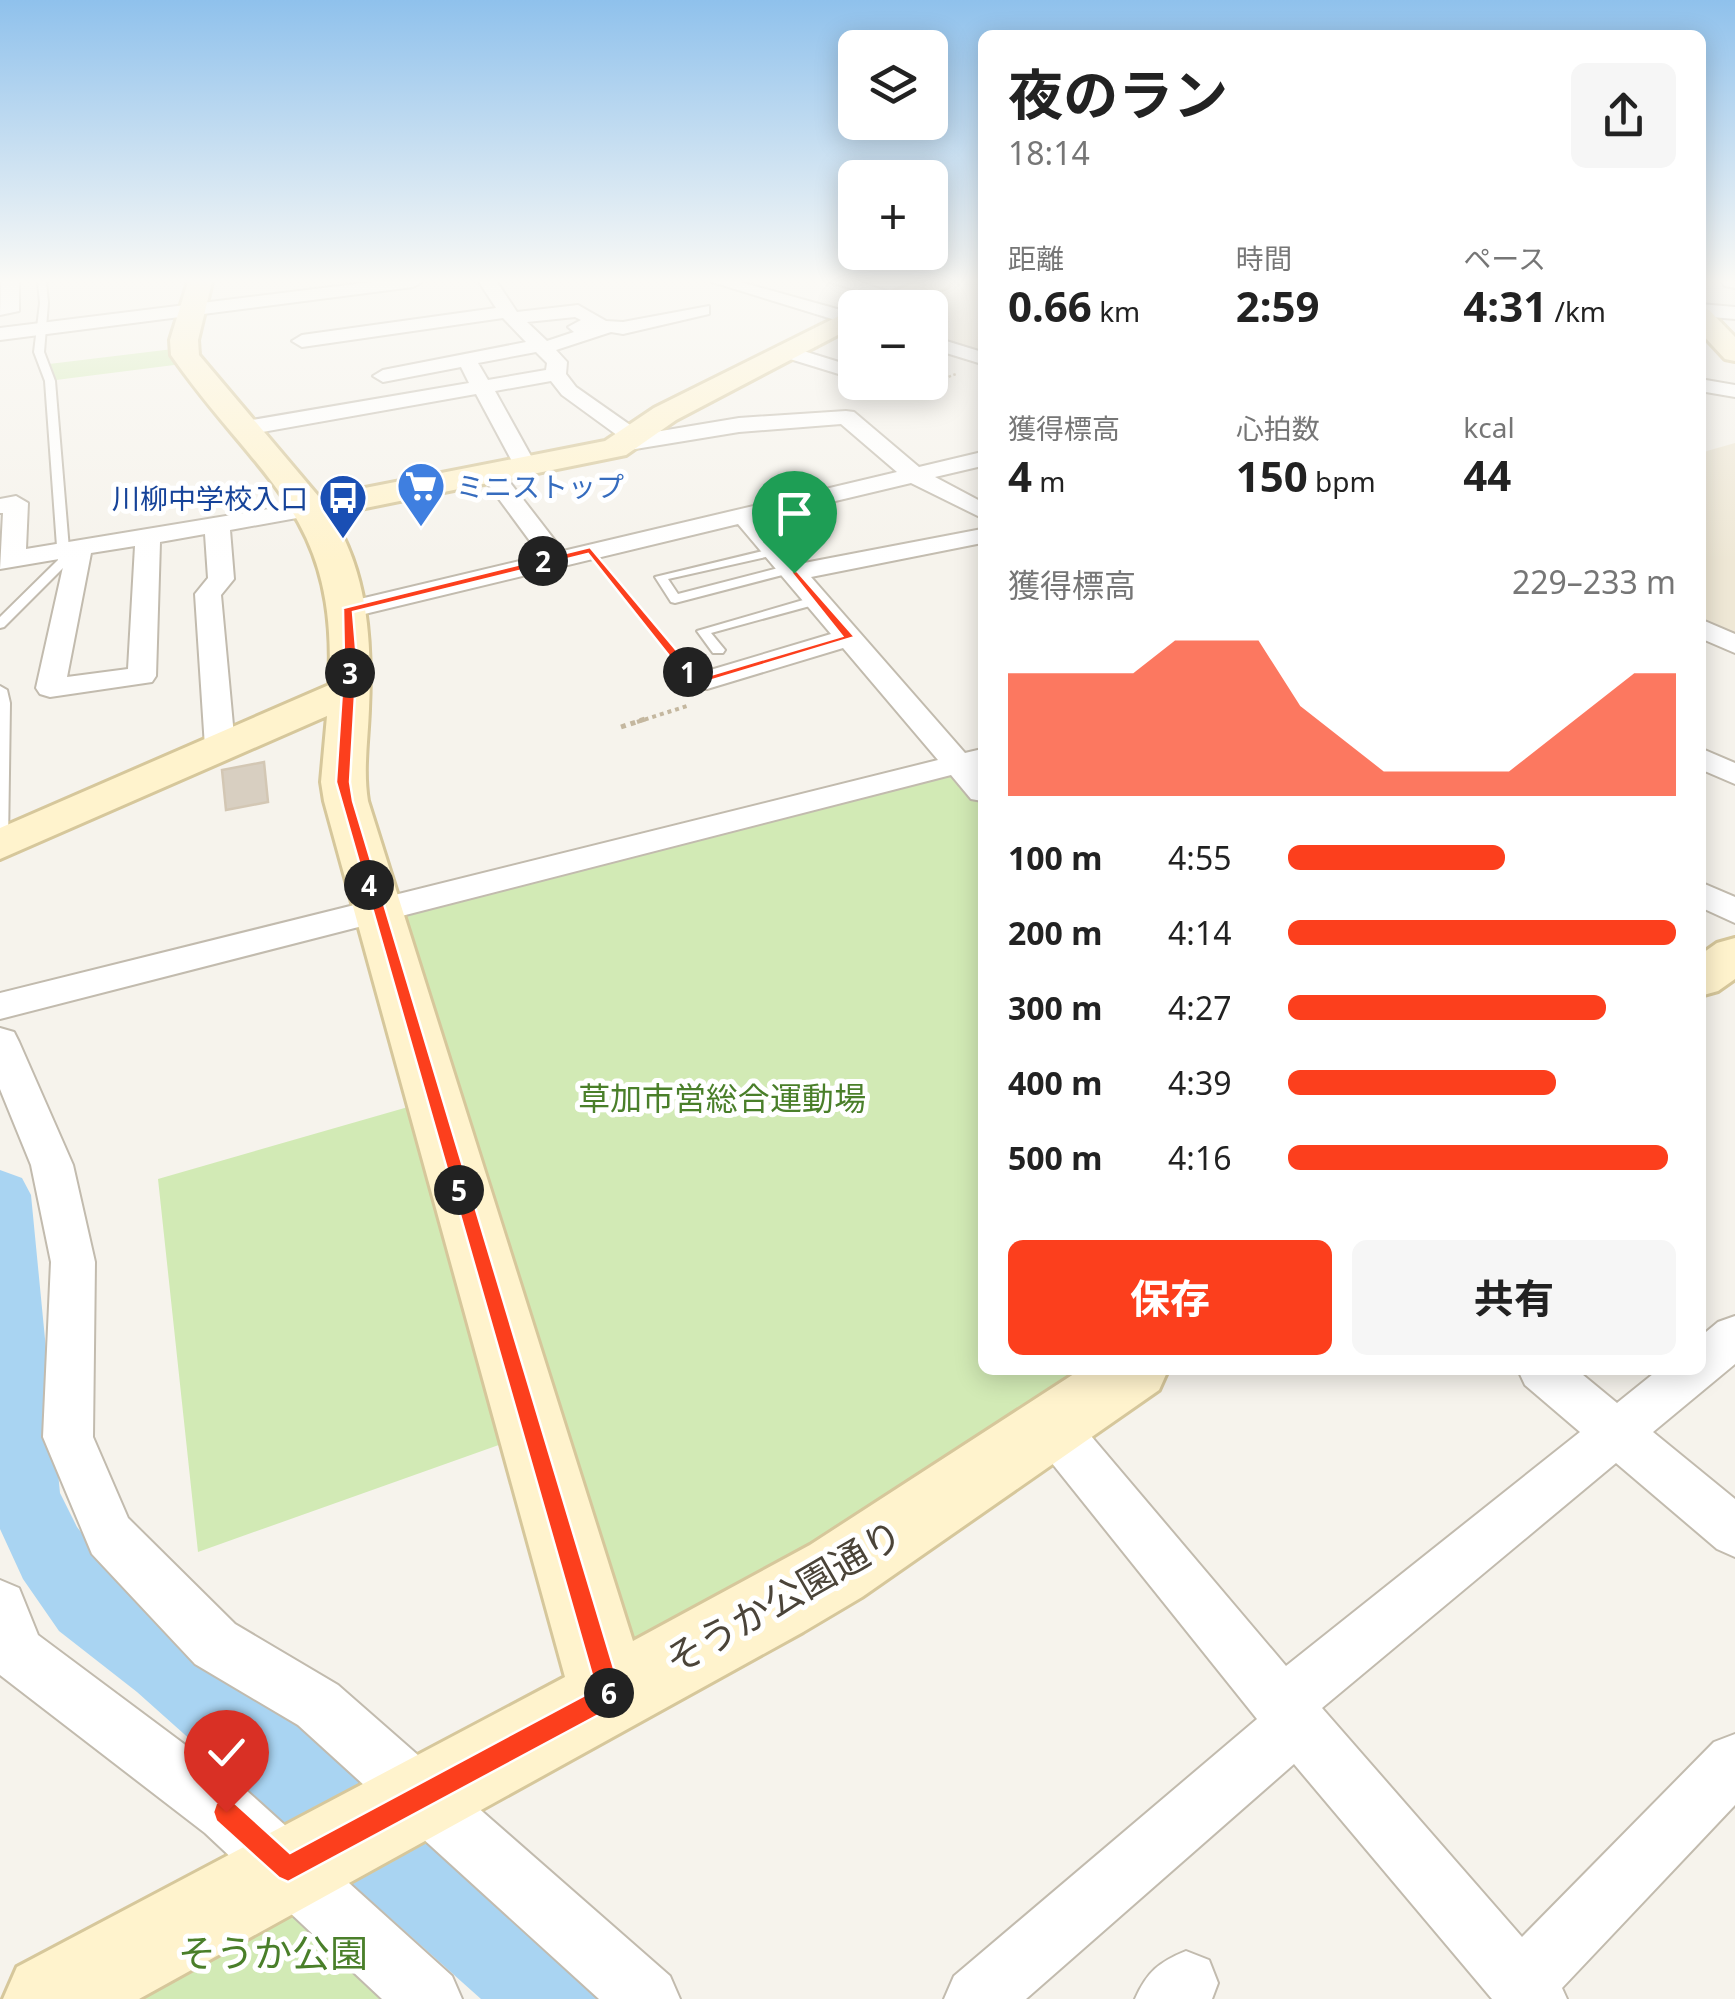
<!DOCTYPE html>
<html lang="ja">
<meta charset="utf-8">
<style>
:root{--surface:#fff;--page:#f6f6f6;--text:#222;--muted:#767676;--accent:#fc3f1d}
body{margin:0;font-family:"Noto Sans","Noto Sans JP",sans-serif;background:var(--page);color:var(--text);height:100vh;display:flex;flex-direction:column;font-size:38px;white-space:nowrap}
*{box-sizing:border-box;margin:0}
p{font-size:32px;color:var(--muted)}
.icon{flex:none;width:55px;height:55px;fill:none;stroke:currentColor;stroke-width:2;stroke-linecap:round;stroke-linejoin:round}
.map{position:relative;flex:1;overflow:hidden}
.details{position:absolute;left:978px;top:30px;width:728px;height:1345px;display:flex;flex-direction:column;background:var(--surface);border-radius:15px;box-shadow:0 5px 25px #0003}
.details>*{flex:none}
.fabs{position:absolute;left:838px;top:30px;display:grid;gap:20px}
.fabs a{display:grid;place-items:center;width:110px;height:110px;border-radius:15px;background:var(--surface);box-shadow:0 5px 25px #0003;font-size:50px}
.pin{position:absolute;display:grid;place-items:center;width:85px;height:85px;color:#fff;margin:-102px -42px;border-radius:50% 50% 50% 0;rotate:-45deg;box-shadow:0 0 10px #0007}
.pin .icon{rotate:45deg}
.km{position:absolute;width:50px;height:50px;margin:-25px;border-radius:50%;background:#222;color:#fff;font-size:28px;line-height:50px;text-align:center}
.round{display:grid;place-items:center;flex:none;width:105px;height:105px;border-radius:15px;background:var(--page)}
.summary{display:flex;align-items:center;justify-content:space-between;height:170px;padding:0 30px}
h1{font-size:55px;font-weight:700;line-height:75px}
.stats{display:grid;grid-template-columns:repeat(3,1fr);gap:15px;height:170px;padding:10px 30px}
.stats div{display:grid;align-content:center}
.stats b{font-size:42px;font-weight:700}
.stats small{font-size:28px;font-weight:400}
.stats p{font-size:28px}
.chart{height:280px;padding:20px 30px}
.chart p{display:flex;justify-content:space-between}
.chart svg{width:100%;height:180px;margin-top:10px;fill:var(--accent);opacity:.7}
.cta{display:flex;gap:20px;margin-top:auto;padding:20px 30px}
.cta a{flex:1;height:115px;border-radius:15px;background:var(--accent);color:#fff;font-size:40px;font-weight:700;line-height:115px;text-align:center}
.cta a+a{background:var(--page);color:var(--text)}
ul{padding:0 30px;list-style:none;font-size:32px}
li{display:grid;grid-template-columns:160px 120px 1fr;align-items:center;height:75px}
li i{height:25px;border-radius:12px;background:var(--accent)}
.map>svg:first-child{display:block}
.education{fill:#efe8d6}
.green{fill:#d2eab5}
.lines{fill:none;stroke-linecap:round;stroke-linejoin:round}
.river{fill:#a9d4f2;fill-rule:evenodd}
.building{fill:#d8cfc1;stroke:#d3c7b4;stroke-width:2.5}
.lane-casing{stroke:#c2bbae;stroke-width:4}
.street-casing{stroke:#c2bbae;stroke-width:4}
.secondary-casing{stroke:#d6c79b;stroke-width:6}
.path-far2{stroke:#c4b79f;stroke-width:2.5;stroke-dasharray:2.5 2.5;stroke-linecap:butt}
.path-far1{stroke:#c4b79f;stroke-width:4;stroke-dasharray:4 4;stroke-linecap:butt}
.path{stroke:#c4b79f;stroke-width:5;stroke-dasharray:5 5;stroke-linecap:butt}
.lane{fill:#fff;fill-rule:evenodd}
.street{fill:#fff;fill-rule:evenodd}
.secondary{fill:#fff3cd;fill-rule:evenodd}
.route{fill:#fc3f1d;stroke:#fff;stroke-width:2.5}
.labels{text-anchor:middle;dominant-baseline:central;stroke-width:10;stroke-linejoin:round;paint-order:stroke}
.far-shop-label{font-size:28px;fill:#366cbe;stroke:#fff;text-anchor:start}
.far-transit-label{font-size:28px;fill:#164399;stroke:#fff;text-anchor:end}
.park-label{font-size:32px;fill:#4a7f2a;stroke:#fff}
.near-street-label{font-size:38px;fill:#4b4439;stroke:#fff}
.near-park-label{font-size:38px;fill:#4a7f2a;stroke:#fff}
</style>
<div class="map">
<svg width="1735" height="1999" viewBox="0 0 1735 1999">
<rect width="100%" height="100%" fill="#f6f3ec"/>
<path class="education" d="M951,282h31v70l-52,-15v-29h-42z
M1735,443v199l-35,-18v-171z"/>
<path class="green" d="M173,349l9,15 -126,16 -7,-16z
M954,772l28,34v564h115l-286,191 -180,92 -238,-740z
M415,1105l95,336 -312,111 -40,-373z
M281,1894l109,105h-298z"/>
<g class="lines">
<path class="river" d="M0,1170l22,8 9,17 29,298 17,34 38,48 80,59 392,331 14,34h-120l-344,-307 -78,-61 -36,-52 -23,-50z"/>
</g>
<path class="building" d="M264,762l4,40 -42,8 -4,-40z"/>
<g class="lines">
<g class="lane-casing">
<path id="lane" d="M38,282h8l2,21 -4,49 11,29 15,180 -66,66 -4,1v-11l58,-57 -13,-179 -11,-29 6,-49z
M775,548l6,4 -2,2 -111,25 10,15 112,-29 6,4 -2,3 -119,31 -4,-1 -16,-25z
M817,596l6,4 -2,3 -110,30 14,17 -2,3h-10l-16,-22z
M0,686l7,4 3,13 -2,140 -8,5z"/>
</g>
<g class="street-casing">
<path id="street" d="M1,282h18v29l-19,4z
M372,282h50l-9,5 -413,53v-12z
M479,282h18l20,30 61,-7 28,16 17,1 86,-16v8l-86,20 -12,-2 -55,18 11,12 -1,12 10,13 67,47 96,-16 107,-7 8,1 65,55 63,-15v14l-47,11 47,25v16l-71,-35 -151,36 39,45 183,-35v14l-171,34 154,176 17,-4v18l-4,1 4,5v28l-11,-2 -20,-24 -951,244v-26l938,-233 -95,-112 -136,41h-20l-4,-6 4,-6 144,-43 -93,-110 -390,94 -9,-2 -4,-6 4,-6 202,-48 -62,-84 3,-5h16l65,84 334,-79 -56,-48 -102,8 -116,19 -8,-2 -3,-5 9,-6 -59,-43 -11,-14 -56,10 41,74 -11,7 -11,-7 -38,-71 -230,41 -11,-7 11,-7 223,-38 -8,-16 -78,15 -10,-6 10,-6 143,-28 -23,-24 -201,29 -10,-6 10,-6 194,-27zM575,317l6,3 -13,7 6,5 -27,9 -20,-19zM536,352l11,11 -1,7 -58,10 -10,-17z
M712,282h28l115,32v12z
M830,282h29l48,16 -9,5z
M1722,282h13v6l-10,-2z
M1700,304l35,3v12l-35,-3z
M930,336l52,16v12l-52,-16z
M784,345l71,22v12l-78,-24v-8z
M1700,379l35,6v12l-35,-6z
M878,382h33l9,7 -10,6z
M16,496l12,7 -2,46 285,-47 8,2 4,5 -4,5 -89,16 4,49 -13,16 14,152 -4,6h-22l-4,-6 -10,-153 13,-16 -3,-44 -45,8 -4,134 -4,6 -102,15 -10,-3 -4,-6 29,-130 -65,11 3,-56h-3v-14zM135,546l-7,123 -61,8 24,-124z
M1700,619l35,15v19l-35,-15z
M1700,748l35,15v21l-35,-15z
M1700,882l35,15v26l-35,-16z
M0,1028l14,4 5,10 54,123 22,97 -2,175 35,81 107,106 103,61 332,291 10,23h-81l-301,-274 -103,-61 -103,-110 -49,-117 8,-175 -20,-97 -31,-76z
M1735,1316v48l-82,68 82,67v58l-18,-8 -101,-86 -294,245 200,229 192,-195 21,-8v71l-173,183 5,11h-75l-198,-235 -268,235h-82l10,-23 303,-257 -222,-277 -8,-16 8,-16 17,-6 17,6 217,256 294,-234 -55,-47 -7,-15h59l40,33 41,-33h42v-33l18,-15z
M0,1580l19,8 19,47 209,156 205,185 10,23h-80l-177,-166 -205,-158z
M1186,1951l23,9 9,23 -6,16h-77c12,-27 24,-37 51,-48z"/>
</g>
<g class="secondary-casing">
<path id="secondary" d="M188,282h24l-14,58 1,15 120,142 286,-56 49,-33 201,-100v18l-179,94 -50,35 -295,60c37,57 41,128 38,194 -1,30 -6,61 -1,92l265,840 177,-96 270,-175h88l-9,20 -297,207 -59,35 -664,367h-136l14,-32 548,-290 -241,-876 -3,-19 6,-66 -327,143v-31l329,-143c10,-172 -71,-205 -158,-330l-1,-15z
M917,282h33l-3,5 -49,21h-36l4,-5z
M1700,308l9,2 26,27v24l-10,-2 -25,-27z
M1735,938v41l-17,12 -18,5v-41l17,-12z"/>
</g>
<path class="path-far2" d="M930,384l26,-10"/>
<path class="path-far1" d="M606,570l75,93
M637,722l53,-17"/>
<path class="path" d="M621,727l24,-8"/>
<use href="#lane" class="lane"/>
<use href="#street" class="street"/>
<use href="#secondary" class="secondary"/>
</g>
<linearGradient id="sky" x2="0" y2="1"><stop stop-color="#8fc1ec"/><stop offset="0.5" stop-color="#fbfaf6"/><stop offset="1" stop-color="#fbfaf6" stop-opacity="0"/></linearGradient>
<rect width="1735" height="562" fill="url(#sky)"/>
<path class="route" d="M590,547l110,131 142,-42 -52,-65h7l58,66 -162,49 -105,-132 -235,58 4,48 -7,122 3,19 269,894 -3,9 -331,178 -9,-4 -63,-57 -3,-9 3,-9 10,-4 9,4 55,50 306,-164 -260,-907 8,-122 -1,-52z"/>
<defs>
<g id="supermarket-pin" transform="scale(2.5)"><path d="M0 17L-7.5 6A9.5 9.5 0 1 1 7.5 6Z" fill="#3f7fe0" stroke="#fff"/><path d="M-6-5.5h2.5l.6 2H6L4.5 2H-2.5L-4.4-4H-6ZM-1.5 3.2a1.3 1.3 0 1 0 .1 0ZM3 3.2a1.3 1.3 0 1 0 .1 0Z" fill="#fff"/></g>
<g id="bus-pin" transform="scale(2.5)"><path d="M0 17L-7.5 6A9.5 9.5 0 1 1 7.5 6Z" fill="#1a4fb4" stroke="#fff"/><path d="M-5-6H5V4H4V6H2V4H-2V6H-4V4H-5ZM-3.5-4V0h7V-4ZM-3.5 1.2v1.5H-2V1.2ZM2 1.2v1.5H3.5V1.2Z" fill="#fff"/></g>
</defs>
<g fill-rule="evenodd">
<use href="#supermarket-pin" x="421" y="486"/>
<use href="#bus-pin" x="343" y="498"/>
</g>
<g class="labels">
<g class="far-shop-label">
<text x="456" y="486">ミニストップ</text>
</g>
<g class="far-transit-label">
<text x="308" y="498">川柳中学校入口</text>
</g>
<g class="park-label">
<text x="722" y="1097">草加市営総合運動場</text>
</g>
<g class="near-street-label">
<text transform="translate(783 1596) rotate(-30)">そうか公園通り</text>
</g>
<g class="near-park-label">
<text x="273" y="1952">そうか公園</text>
</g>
</g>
</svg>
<div class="fabs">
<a><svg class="icon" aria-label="layers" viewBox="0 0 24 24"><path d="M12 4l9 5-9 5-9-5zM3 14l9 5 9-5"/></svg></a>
<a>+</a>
<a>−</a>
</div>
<div class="pin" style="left:794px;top:573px;background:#1e9e55"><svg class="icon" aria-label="arrive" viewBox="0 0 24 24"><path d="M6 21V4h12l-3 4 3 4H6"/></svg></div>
<div class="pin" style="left:226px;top:1812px;background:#d93025"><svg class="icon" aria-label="check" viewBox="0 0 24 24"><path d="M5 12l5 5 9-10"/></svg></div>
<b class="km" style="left:688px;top:672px">1</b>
<b class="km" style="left:543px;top:561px">2</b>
<b class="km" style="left:350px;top:673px">3</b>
<b class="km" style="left:369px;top:885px">4</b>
<b class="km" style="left:459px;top:1190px">5</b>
<b class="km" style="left:609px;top:1693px">6</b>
<section class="details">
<div class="summary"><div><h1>夜のラン</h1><p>18:14</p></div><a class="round"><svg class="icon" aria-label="share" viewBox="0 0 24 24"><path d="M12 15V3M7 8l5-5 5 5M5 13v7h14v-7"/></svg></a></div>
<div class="stats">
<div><p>距離</p><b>0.66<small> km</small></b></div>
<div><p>時間</p><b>2:59</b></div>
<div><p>ペース</p><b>4:31<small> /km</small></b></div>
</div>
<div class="stats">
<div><p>獲得標高</p><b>4<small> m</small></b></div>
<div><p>心拍数</p><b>150<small> bpm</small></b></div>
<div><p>kcal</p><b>44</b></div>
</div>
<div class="chart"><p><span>獲得標高</span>229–233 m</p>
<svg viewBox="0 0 160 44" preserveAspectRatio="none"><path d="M0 44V14L10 14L20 14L30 14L40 6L50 6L60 6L70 22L80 30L90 38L100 38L110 38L120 38L130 30L140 22L150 14L160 14V44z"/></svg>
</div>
<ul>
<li><b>100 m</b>4:55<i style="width:56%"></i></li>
<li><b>200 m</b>4:14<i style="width:100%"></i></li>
<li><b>300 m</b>4:27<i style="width:82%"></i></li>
<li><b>400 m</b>4:39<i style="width:69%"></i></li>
<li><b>500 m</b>4:16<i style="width:98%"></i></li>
</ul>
<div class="cta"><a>保存</a><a>共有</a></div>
</section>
</div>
